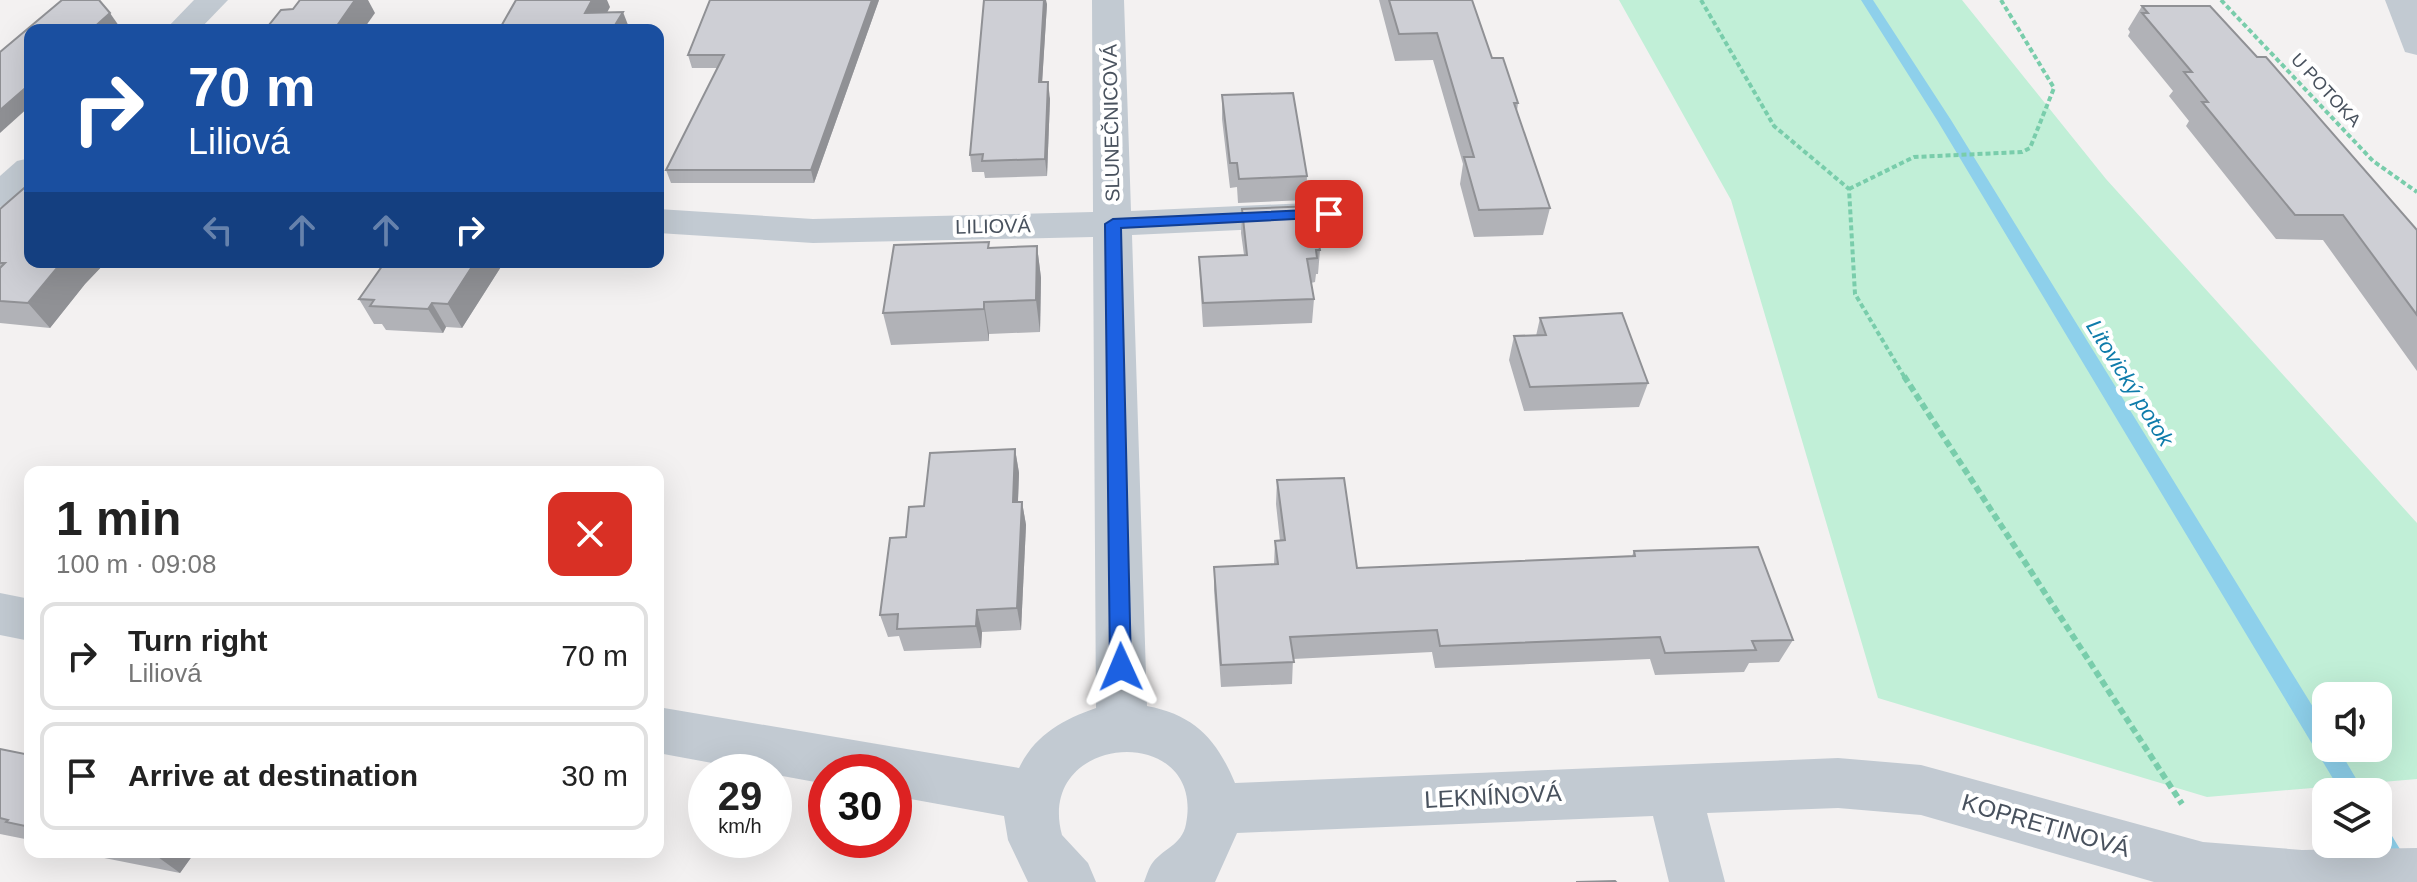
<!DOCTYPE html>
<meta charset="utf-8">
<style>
:root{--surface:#fff;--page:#f2f2f2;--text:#222;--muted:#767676;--line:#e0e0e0}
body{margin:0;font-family:Arial,sans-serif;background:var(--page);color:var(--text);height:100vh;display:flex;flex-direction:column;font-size:30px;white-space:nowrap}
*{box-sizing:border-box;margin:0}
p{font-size:26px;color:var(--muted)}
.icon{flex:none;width:44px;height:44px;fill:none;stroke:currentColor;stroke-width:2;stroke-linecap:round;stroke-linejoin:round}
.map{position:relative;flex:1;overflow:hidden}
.side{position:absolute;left:24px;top:466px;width:640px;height:392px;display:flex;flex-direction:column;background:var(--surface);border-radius:16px;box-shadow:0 8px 32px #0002}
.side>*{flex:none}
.guide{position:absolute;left:24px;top:24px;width:640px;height:244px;border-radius:16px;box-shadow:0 8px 32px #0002;background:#1a4fa0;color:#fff;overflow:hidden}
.tools{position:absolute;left:2312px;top:682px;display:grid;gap:16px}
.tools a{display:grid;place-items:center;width:80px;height:80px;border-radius:16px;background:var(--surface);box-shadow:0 8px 32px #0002;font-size:40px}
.speed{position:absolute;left:688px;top:754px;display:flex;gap:16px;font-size:40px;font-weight:700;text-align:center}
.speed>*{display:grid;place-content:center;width:104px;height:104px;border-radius:50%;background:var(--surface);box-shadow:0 8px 32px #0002;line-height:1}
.speed small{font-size:20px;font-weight:400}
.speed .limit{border:12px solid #d22;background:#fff;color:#111}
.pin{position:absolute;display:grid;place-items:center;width:68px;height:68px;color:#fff;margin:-34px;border-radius:16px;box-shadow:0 4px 12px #0006}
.me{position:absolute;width:88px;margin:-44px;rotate:359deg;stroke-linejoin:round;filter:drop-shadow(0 0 6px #0008)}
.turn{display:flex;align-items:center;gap:28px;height:168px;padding:0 32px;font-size:36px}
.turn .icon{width:104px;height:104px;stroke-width:2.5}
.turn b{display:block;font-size:56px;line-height:68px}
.lanes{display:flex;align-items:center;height:76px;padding:0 32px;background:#0003;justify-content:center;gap:40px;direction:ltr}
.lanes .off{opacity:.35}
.round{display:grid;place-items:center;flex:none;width:84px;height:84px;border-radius:16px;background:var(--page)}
.overview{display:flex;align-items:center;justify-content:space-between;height:136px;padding:0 32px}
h1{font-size:48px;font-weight:700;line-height:60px}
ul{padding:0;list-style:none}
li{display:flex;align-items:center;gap:24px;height:108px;margin:0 16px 12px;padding:0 16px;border:4px solid var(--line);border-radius:16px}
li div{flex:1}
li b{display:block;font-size:30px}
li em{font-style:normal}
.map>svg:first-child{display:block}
.green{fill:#c1efd7;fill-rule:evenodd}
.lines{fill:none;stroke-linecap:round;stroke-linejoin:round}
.stream{fill:#8ed0eb;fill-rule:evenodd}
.path-far1{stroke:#79cdab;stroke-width:4;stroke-dasharray:5 3;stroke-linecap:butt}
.path{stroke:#79cdab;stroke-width:6;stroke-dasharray:7 4;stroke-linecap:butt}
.minor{fill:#c2cad2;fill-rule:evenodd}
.wall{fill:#b1b2b7}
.shaded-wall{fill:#909195}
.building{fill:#cecfd5;stroke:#909195;stroke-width:2}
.route{fill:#1c61e2;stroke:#123f93;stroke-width:2}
.labels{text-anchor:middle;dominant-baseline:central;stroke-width:8;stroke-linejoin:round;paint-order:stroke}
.far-street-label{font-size:18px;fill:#49525e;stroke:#fff}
.street-label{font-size:20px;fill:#49525e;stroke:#fff}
.water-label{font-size:22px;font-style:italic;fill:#0f7cab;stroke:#fff}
.near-street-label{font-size:24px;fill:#49525e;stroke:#fff}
</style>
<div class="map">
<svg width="2417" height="882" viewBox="0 0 2417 882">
<rect width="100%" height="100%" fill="#f3f1f1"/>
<path class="green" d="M1619,0H1962L2106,179L2417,523V779L2207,797L1878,698L1731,200ZM2326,696H2378V748H2326Z"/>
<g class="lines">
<g class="stream">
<path d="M1861,0H1873L1951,120L2326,728V748H2338L2364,792H2341L1937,120Z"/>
<path d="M2378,823L2386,826L2415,874L2417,882H2394L2371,844H2378Z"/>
</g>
<g class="path-far1">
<path d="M1701,0L1774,126L1849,189L1855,294L1905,378"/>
<path d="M2221,0L2373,161L2417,192"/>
<path d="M1849,189L1914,157L2022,152L2030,148L2054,88L2001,0"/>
</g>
<path class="path" d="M1904,376L2182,804"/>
<g class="minor">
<path d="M194,0H228L199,30H165Z"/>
<path d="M1092,0H1124L1131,211L1329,202L1342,205L1348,214L1342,223L1329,226L1132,235L1147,706C1195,715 1217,740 1235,783L1838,758L1921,765L2203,842L2302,850L2417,848V882H2154L1921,815L1838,808L1707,813L1725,882H1669L1653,816L1237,833L1215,882H1144C1146,877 1148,870 1151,865C1161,849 1182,846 1186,824C1206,721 1034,732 1062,835L1088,863L1096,882H1028L1008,840L1004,816L894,796V772H826V784L658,753V707L1019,768C1035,735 1062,720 1096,708L1093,237L813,243L658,233V209L813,219L1093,212Z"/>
<path d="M2385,0H2417V55L2405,52Z"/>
<path d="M30,158V188L13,203L0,207V176L17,161Z"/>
<path d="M0,593L30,599V641L0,635Z"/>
</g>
</g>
<g class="wall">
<path d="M879,0L814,183H671L666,170L718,68H692L688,55Z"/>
<path d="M1379,0H1472L1492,58L1518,103L1517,111L1550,208L1543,235L1474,237L1460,184L1463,164L1433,60L1395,61Z"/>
<path d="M1047,4L1042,82L1050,99L1047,176L985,178L984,172H972L970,155Z"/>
<path d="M2142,6L2417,230V371L2323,240L2276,239L2186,126L2189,121L2169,96L2173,91L2128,36L2130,32L2128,29Z"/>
<path d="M1222,95L1307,176L1306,200L1238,203L1237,187L1230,188L1222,119Z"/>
<path d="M0,209L30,262H106L85,284L50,328L0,323Z"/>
<path d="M1242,209L1320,250L1318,274H1316L1315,282L1311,283L1314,299L1312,323L1203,327L1200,281L1199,257L1244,255L1241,233Z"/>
<path d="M1037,246L1041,278L1040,332L989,334V341L891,345L883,313L990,248Z"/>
<path d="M504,262L462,328L446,327L443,333L386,330L382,324H374L359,299Z"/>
<path d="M1540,318L1648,383L1639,407L1524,411L1509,360L1514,336H1536Z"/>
<path d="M1015,449L1019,473L1018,502H1022L1026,525L1021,630L982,632L981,648L904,651L899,636L888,637L880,615L924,506Z"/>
<path d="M1277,480L1357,568L1632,556L1634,551L1793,640L1779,662L1749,663L1744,672L1655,675L1650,659L1435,668L1432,652L1293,659L1292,684L1221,687L1214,590V567L1274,565L1275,541H1280L1276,504Z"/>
<path d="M0,749L30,755V840L0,834Z"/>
<path d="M74,852H195L180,873Z"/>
</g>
<g class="shaded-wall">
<path d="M355,0H368L375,13L363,30H334Z"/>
<path d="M592,0H607L610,7L598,30L585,13Z"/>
<path d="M872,0H879L814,183L811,170Z"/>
<path d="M1044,0H1046L1047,4L1041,100L1039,82Z"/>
<path d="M623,12L630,30H612Z"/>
<path d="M110,13L119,26L114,30H91Z"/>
<path d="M1048,82L1050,99L1047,176L1045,159Z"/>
<path d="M30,84V106L0,133V110Z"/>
<path d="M1037,246L1041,278L1040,332L1036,300Z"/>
<path d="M62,262H106L85,284L50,328L28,303Z"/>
<path d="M475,262H504L462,328L448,304Z"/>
<path d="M984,302L989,334V341L984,309Z"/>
<path d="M432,303L446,327L443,333L428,309Z"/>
<path d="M1015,449L1019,473L1017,525L1013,502Z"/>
<path d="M1022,502L1026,525L1021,630L1017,608Z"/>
<path d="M977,610L982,632L981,648L976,626Z"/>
<path d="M151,852H195L180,873Z"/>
</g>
<g class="building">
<path d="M62,0H99L110,13L91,30H30V84L0,110V52Z"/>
<path d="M300,0H355L334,30H265L281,10L293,9Z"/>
<path d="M516,0H592L585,13L623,12L612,30H499Z"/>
<path d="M710,0H872L811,170H666L724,55H688Z"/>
<path d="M984,0H1044L1039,82H1048L1045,159L982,161L983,154L970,155Z"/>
<path d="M1389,0H1472L1492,58H1503L1518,103H1514L1550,208L1479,210L1464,157H1474L1437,33L1399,34Z"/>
<path d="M2142,6H2210L2257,57H2266L2417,230V315L2343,215H2295L2202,102H2208L2184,72H2192L2142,13H2148Z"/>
<path d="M1293,93L1307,176L1239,179L1237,163H1230L1222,95Z"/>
<path d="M30,183V262H62L28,303L0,301V268L5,263H0V209Z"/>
<path d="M1312,206L1320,250H1316L1317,258L1307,259L1314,299L1203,303L1199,257L1247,255L1242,209Z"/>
<path d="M989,242L988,248L1037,246L1036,300L984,302V309L883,313L894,245Z"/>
<path d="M385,262H475L448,304L432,303L428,309L370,306L374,300L359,299Z"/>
<path d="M1622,313L1648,383L1530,387L1514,336L1546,335L1540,318Z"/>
<path d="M1015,449L1013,502H1022L1017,608L977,610L976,626L897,629L898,614L880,615L890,538L906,537L909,507L924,506L930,453Z"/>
<path d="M1344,478L1357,568L1635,556L1634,551L1758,547L1793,640L1752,641L1756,650L1665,653L1660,637L1440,646L1437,630L1290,637L1294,662L1221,665L1214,567L1278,564L1275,541L1285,540L1277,480Z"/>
<path d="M0,749L30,755V827L6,822L8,820L0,818Z"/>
<path d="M1615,881L1616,882H1576Z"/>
</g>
<path class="route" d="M1329,209L1336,214L1334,217L1121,228L1131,667L1128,674L1121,676L1113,674L1110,667L1105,224L1113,219Z"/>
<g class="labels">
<g class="far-street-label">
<text transform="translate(2326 90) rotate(47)">U POTOKA</text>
</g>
<g class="street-label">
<text transform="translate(1111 123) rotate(-91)">SLUNEČNICOVÁ</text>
<text transform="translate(993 226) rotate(-1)">LILIOVÁ</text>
</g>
<g class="water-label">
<text transform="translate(2130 383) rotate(58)">Litovický potok</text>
</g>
<g class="near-street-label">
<text transform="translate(1493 796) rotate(-3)">LEKNÍNOVÁ</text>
<text transform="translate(2046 825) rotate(16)">KOPRETINOVÁ</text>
</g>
</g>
</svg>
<div class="tools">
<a><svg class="icon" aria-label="sound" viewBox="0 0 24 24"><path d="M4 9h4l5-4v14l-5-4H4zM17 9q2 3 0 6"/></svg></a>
<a><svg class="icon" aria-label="layers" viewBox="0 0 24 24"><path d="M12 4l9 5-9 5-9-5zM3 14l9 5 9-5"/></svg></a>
</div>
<div class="speed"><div>29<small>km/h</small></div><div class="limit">30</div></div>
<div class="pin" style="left:1329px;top:214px;background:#d93025"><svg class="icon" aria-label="arrive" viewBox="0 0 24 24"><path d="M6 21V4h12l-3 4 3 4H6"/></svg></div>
<svg class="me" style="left:1121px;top:667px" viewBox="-20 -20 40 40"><path d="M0-17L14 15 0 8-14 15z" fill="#1c61e2" stroke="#fff" stroke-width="4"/></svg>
<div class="guide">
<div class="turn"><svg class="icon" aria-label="right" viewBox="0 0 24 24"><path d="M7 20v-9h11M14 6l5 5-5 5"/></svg><div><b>70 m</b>Liliová</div></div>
<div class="lanes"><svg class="icon off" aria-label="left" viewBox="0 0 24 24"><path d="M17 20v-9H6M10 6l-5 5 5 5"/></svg><svg class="icon off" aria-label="ahead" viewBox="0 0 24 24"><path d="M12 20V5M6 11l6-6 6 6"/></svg><svg class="icon off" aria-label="ahead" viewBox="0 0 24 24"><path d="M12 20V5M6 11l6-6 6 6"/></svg><svg class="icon" aria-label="right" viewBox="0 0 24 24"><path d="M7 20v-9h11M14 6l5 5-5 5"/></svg></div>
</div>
<section class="side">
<div class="overview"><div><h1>1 min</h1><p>100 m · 09:08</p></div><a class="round" style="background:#d93025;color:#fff"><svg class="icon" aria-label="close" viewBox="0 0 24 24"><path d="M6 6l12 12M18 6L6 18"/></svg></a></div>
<ul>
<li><svg class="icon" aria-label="right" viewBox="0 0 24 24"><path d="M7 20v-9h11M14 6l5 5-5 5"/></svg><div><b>Turn right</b><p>Liliová</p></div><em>70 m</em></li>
<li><svg class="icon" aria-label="arrive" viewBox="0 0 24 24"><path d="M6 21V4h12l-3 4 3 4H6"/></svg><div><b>Arrive at destination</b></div><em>30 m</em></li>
</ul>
</section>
</div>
